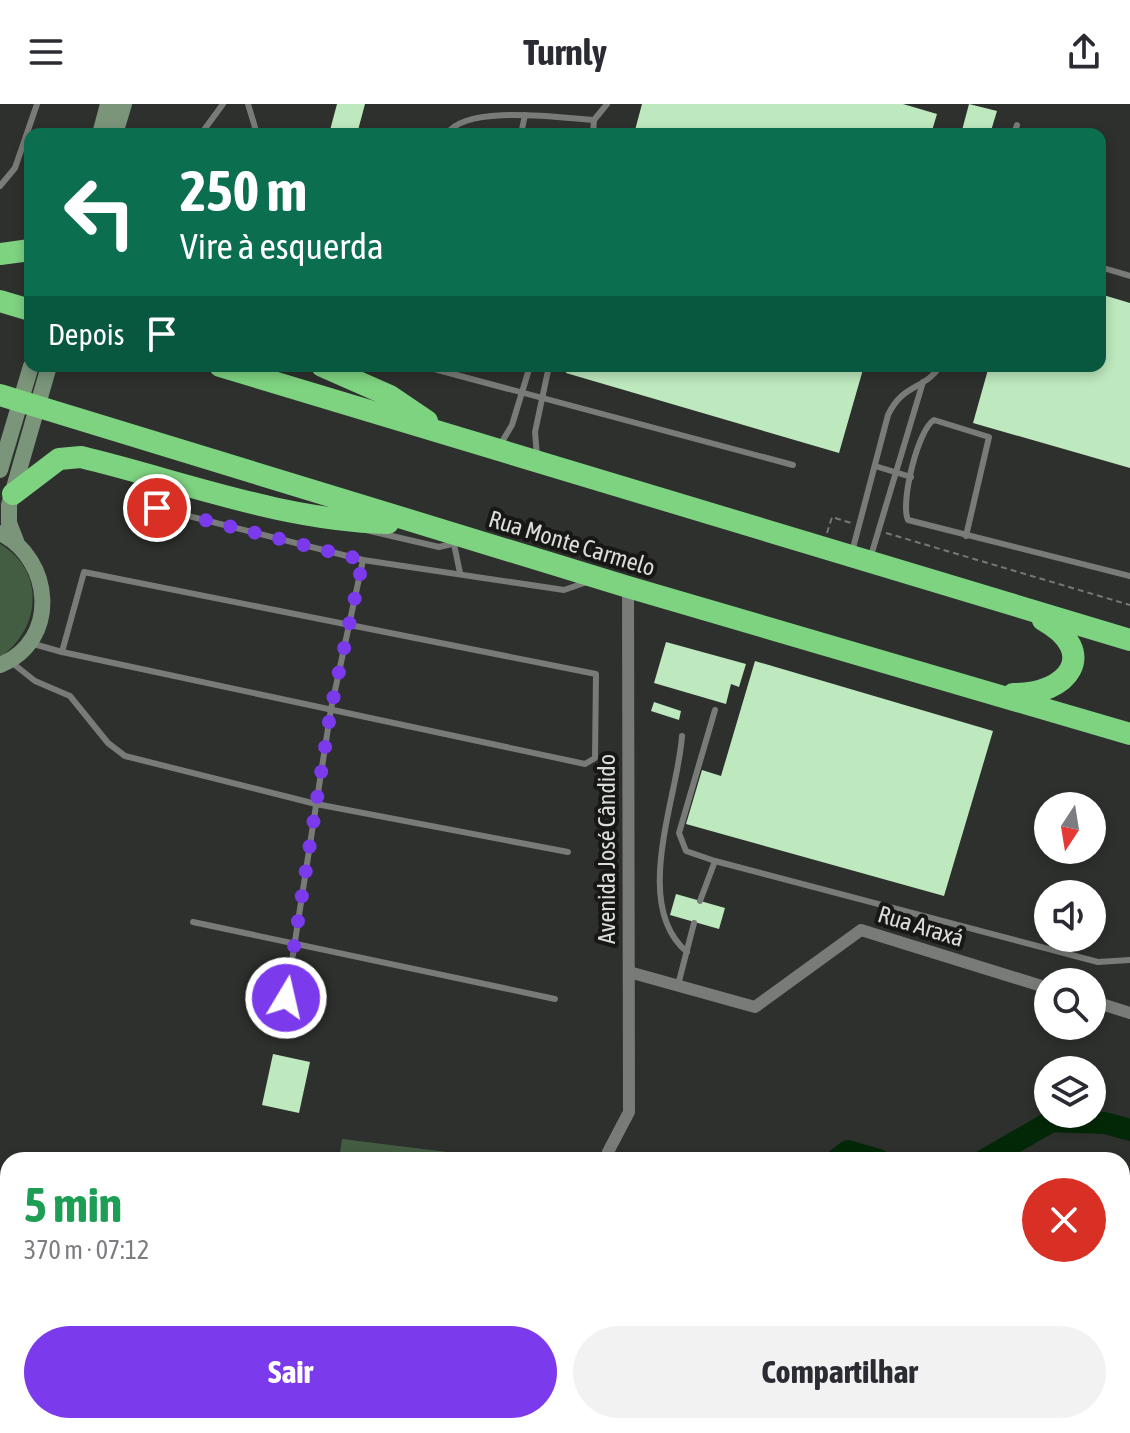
<!DOCTYPE html>
<html lang="pt">
<meta charset="utf-8">
<style>
:root{--surface:#fff;--page:#f2f2f3;--text:#2b2b33;--muted:#7c7c81;--accent:#7c3aed}
body{margin:0;font-family:"Asap Condensed",sans-serif;background:var(--page);color:var(--text);height:100vh;display:flex;flex-direction:column;font-size:30px;white-space:nowrap}
*{box-sizing:border-box;margin:0}
p{font-size:26px;color:var(--muted)}
.icon{flex:none;width:44px;height:44px;fill:none;stroke:currentColor;stroke-width:2;stroke-linecap:round;stroke-linejoin:round}
.map{position:relative;flex:1;overflow:hidden}
.drawer{position:absolute;left:0px;top:1048px;width:1130px;height:282px;display:flex;flex-direction:column;background:var(--surface);border-radius:24px 24px 0 0;box-shadow:0 4px 12px #0003}
.drawer>*{flex:none}
.banner{position:absolute;left:24px;top:24px;width:1082px;height:244px;border-radius:16px;box-shadow:0 4px 12px #0003;background:#0b6e4f;color:#fff;overflow:hidden}
.needle{width:52px;rotate:192deg}
.fabs{position:absolute;left:1034px;top:688px;display:grid;gap:16px}
.fabs a{display:grid;place-items:center;width:72px;height:72px;border-radius:50%;background:var(--surface);box-shadow:0 4px 12px #0003;font-size:40px}
.pin{position:absolute;display:grid;place-items:center;width:68px;height:68px;color:#fff;margin:-34px;border:4px solid #fff;border-radius:50%;box-shadow:0 2px 8px #0007}
.me{position:absolute;width:88px;margin:-44px;rotate:9deg;stroke-linejoin:round;filter:drop-shadow(0 0 6px #0008)}
.turn{display:flex;align-items:center;gap:28px;height:168px;padding:0 24px;font-size:36px}
.turn .icon{width:104px;height:104px;stroke-width:2.5}
.turn b{display:block;font-size:56px;line-height:68px}
.then{display:flex;align-items:center;height:76px;padding:0 24px;background:#0003;gap:16px;font-size:30px}
.round{display:grid;place-items:center;flex:none;width:84px;height:84px;border-radius:42px;background:var(--page)}
.head{display:flex;align-items:center;justify-content:space-between;height:136px;padding:0 24px}
h1{font-size:48px;font-weight:700;line-height:60px;color:#1e9e55}
.button{display:flex;gap:16px;margin-top:auto;padding:16px 24px}
.button a{flex:1;height:92px;border-radius:48px;background:var(--accent);color:#fff;font-size:32px;font-weight:700;line-height:92px;text-align:center}
.button a+a{background:var(--page);color:var(--text)}
header{display:flex;justify-content:space-between;align-items:center;height:104px;padding:0 24px;background:var(--surface);font-size:36px;font-weight:700}
.map>svg:first-child{display:block}
.green{fill:#435d43}
.lines{fill:none;stroke-linecap:round;stroke-linejoin:round}
.river{stroke:#032807;stroke-width:22}
.building{fill:#bee8be}
.path{stroke:#757875;stroke-width:2;stroke-dasharray:6 4;stroke-linecap:butt}
.lane{stroke:#787b77;stroke-width:6}
.street{stroke:#787b77;stroke-width:12}
.secondary{stroke:#7a957a;stroke-width:16}
.highway{stroke:#7ed380;stroke-width:22}
.route{stroke:#7c3aed;stroke-width:14;stroke-dasharray:0 25.2}
.labels{text-anchor:middle;dominant-baseline:central;stroke-width:8;stroke-linejoin:round;paint-order:stroke}
.street-label{font-size:24px;fill:#dbddda;stroke:#171816}
</style>
<header><svg class="icon" aria-label="menu" viewBox="0 0 24 24"><path d="M4 6h16M4 12h16M4 18h16"/></svg>Turnly<svg class="icon" aria-label="share" viewBox="0 0 24 24"><path d="M12 15V3M7 8l5-5 5 5M5 13v7h14v-7"/></svg></header>
<div class="map">
<svg width="1130" height="1329" viewBox="0 0 1130 1329">
<rect width="100%" height="100%" fill="#2d302d"/>
<g class="green">
<path d="M0,440C46,467 41,525 0,553Z"/>
<path d="M342,1035L512,1056H339Z"/>
<path d="M0,1290L8,1292V1322H408L399,1329H0Z"/>
</g>
<g class="lines">
<g class="river">
<path d="M836,1056L848,1047L879,1056"/>
<path d="M984,1056L1052,1017L1105,1019L1130,1026"/>
<path d="M757,1329L758,1322"/>
</g>
</g>
<g class="building">
<path d="M337,0H365L357,30H329Z"/>
<path d="M642,0H903L937,10L931,30H634Z"/>
<path d="M969,0L997,7L990,30H961Z"/>
<path d="M1100,190L1130,199V364L973,319L989,262H1100Z"/>
<path d="M568,262H864L839,349L566,269Z"/>
<path d="M666,538L746,560L739,583L731,580L726,600L654,579Z"/>
<path d="M755,557L993,627L944,792L686,720L702,666L721,672Z"/>
<path d="M654,598L681,607L679,616L651,607Z"/>
<path d="M676,790L725,804L719,825L670,811Z"/>
<path d="M273,950L310,958L299,1009L262,1001Z"/>
</g>
<g class="lines">
<g class="path">
<path d="M827,429L832,413L851,419"/>
<path d="M886,429L1130,501"/>
</g>
<g class="lane">
<path d="M248,0L257,30"/>
<path d="M201,30L223,0"/>
<path d="M447,30C466,0 561,14 594,16"/>
<path d="M521,30L525,11"/>
<path d="M593,30L594,16L607,0"/>
<path d="M1014,30L1017,21"/>
<path d="M0,82L15,64L37,0"/>
<path d="M1100,163L1130,172"/>
<path d="M423,262L793,361"/>
<path d="M500,341L512,321L530,262"/>
<path d="M537,352L535,328L549,262"/>
<path d="M875,362L911,373"/>
<path d="M157,404L363,456"/>
<path d="M366,426L439,443L456,439"/>
<path d="M966,432L989,333L934,316C918,325 900,399 908,416L1130,472"/>
<path d="M454,440L460,469"/>
<path d="M852,448L888,311C903,279 925,286 940,262"/>
<path d="M870,455L923,278"/>
<path d="M84,468L596,570L595,654L585,660L62,548Z"/>
<path d="M30,539L62,548"/>
<path d="M11,558L35,577L70,592L108,639L125,652L316,700L568,748"/>
<path d="M682,632C678,693 631,801 687,848"/>
<path d="M715,757L686,747L679,729L715,606"/>
<path d="M700,797L715,757L1098,858L1130,856"/>
<path d="M193,818L555,895"/>
<path d="M678,881L694,819"/>
<path d="M282,921L331,605L363,456L564,486L587,478"/>
</g>
<g class="street">
<path d="M629,868L755,903L861,826L1048,884"/>
<path d="M1092,897L1130,909"/>
<path d="M608,1048L629,1008L628,483"/>
</g>
<g class="secondary">
<path d="M100,30L108,0"/>
<path d="M115,30L124,0"/>
<path d="M0,366L31,262"/>
<path d="M0,429C53,455 60,537 0,561"/>
<path d="M16,437L9,419V401L49,262"/>
</g>
<g class="highway">
<path d="M0,150L30,146"/>
<path d="M0,197L30,206"/>
<path d="M220,262L1130,536"/>
<path d="M322,262L390,292L427,317"/>
<path d="M0,291L628,483L1130,630"/>
<path d="M13,390L59,355L81,353C184,378 281,416 388,419"/>
<path d="M1013,590C1069,591 1100,548 1043,516"/>
</g>
</g>
<g class="lines">
<path class="route" d="M157,404L363,456L331,605L286,894"/>
</g>
<g class="labels">
<g class="street-label">
<text transform="translate(572 439) rotate(17)">Rua Monte Carmelo</text>
<text transform="translate(606 745) rotate(-90)">Avenida José Cândido</text>
<text transform="translate(921 822) rotate(17)">Rua Araxá</text>
</g>
</g>
</svg>
<div class="fabs">
<a><svg class="needle" viewBox="-14 -14 28 28"><path d="M0-13l5 13h-10z" fill="#e53935"/><path d="M0 13l5-13h-10z" fill="#7c7c81"/></svg></a>
<a><svg class="icon" aria-label="sound" viewBox="0 0 24 24"><path d="M4 9h4l5-4v14l-5-4H4zM17 9q2 3 0 6"/></svg></a>
<a><svg class="icon" aria-label="search" viewBox="0 0 24 24"><circle cx="10" cy="10" r="6"/><path d="M15 15l6 6"/></svg></a>
<a><svg class="icon" aria-label="layers" viewBox="0 0 24 24"><path d="M12 4l9 5-9 5-9-5zM3 14l9 5 9-5"/></svg></a>
</div>
<div class="pin" style="left:157px;top:404px;background:#d93025"><svg class="icon" aria-label="arrive" viewBox="0 0 24 24"><path d="M6 21V4h12l-3 4 3 4H6"/></svg></div>
<svg class="me" style="left:286px;top:894px" viewBox="-20 -20 40 40"><circle r="17" fill="#7c3aed" stroke="#fff" stroke-width="3"/><path d="M0-11L8 9 0 5-8 9z" fill="#fff"/></svg>
<div class="banner">
<div class="turn"><svg class="icon" aria-label="left" viewBox="0 0 24 24"><path d="M17 20v-9H6M10 6l-5 5 5 5"/></svg><div><b>250 m</b>Vire à esquerda</div></div>
<div class="then">Depois<svg class="icon" aria-label="arrive" viewBox="0 0 24 24"><path d="M6 21V4h12l-3 4 3 4H6"/></svg></div>
</div>
<section class="drawer">
<div class="head"><div><h1>5 min</h1><p>370 m · 07:12</p></div><a class="round" style="background:#d93025;color:#fff"><svg class="icon" aria-label="close" viewBox="0 0 24 24"><path d="M6 6l12 12M18 6L6 18"/></svg></a></div>
<div class="button"><a>Sair</a><a>Compartilhar</a></div>
</section>
</div>
